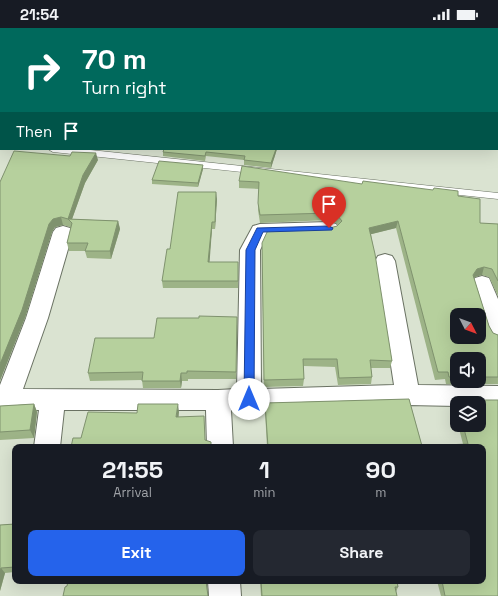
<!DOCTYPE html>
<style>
:root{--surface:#171b24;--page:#242831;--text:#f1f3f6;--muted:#9ea1a6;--accent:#2563eb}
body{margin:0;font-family:"Space Grotesk",sans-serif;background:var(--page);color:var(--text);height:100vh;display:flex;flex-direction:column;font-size:15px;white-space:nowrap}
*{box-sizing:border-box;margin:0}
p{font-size:13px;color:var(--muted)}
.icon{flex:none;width:22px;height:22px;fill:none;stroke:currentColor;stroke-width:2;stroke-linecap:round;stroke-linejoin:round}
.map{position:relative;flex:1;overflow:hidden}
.details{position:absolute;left:12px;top:416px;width:474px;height:140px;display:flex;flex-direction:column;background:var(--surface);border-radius:8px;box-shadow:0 4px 16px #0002}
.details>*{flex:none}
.top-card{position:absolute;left:0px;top:0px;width:498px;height:122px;box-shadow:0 4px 16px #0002;background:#00695c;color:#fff;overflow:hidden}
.needle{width:26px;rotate:132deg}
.fabs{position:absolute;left:450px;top:280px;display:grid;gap:8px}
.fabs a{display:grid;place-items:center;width:36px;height:36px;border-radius:8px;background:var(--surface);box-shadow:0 4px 16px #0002;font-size:20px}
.pin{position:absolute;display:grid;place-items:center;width:34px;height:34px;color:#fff;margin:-41px -17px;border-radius:50% 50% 50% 0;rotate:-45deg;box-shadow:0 0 4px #0007}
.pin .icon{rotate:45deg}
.me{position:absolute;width:44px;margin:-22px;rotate:0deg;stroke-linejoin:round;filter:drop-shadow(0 0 3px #0008)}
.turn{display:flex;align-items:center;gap:14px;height:84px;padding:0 16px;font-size:18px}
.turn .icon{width:52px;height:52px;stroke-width:2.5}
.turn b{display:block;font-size:28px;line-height:34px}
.then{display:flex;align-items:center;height:38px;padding:0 16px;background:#0003;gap:8px;font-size:15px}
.eta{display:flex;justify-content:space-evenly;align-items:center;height:68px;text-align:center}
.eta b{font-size:24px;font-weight:700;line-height:28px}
.cta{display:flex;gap:8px;margin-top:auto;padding:8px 16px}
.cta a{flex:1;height:46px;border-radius:8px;background:var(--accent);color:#fff;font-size:16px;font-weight:700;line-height:46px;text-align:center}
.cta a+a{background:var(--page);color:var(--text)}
.status{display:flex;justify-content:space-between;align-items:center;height:28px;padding:0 20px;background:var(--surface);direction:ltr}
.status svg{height:11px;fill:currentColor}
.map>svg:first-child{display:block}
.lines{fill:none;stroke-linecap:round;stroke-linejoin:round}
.service-casing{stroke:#6a7263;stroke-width:1}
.minor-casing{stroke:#6a7263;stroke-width:2}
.service{fill:#fff;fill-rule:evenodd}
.minor{fill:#fff;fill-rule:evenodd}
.wall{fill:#9db387;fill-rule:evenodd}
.shaded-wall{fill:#7f926e}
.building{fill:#b6d09d;stroke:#7f926e;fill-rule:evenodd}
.route{fill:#2563eb;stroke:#184099}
</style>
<div class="status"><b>21:54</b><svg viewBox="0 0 49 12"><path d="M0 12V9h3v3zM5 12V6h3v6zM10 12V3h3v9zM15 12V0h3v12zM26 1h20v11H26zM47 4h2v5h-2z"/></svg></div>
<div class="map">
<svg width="498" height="568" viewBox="0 0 498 568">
<rect width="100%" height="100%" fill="#dae3d1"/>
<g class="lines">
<defs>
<g id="service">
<path d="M174,0H190L191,1H175Z"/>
<rect x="0" y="112" width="1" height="6"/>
<path d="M48,121H81L498,165V171L53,124Z"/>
</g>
<g id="minor">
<path d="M329,194L336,196L339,200L336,204L329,206L267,208L260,222L261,361L394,357L375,233L378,228L385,226L392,228L395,233L418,357L498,358V378H479V375H457V378L408,377L231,382L233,419H207L206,382H64L60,419H34L39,382L0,381V357L26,290L53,204L56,200L63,198L70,200L73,204L48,290L23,361L218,362L237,361L240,222L253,198L260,196Z"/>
<path d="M482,248L489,250L498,271V314L490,311L487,305L471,255L475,250Z"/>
<path d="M208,553H240L241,568H209Z"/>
</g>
</defs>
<use href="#service" class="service-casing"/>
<use href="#minor" class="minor-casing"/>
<use href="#service" class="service"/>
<use href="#minor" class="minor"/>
</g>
<g class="wall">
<rect x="497" y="32" width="1" height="44"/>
<path d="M156,121H277L271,140L244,137V132L206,128L205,133L163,128V122Z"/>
<path d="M98,132L85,155L72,191L118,193L120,201L111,231L87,230L85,223H69L67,215L71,199H70L63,197L55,199L52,204L25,290L0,154Z"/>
<path d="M203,141L198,159L152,156V152Z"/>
<path d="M239,153L362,156L458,168L480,195L498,196V268L489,249L482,247L475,249L474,250L489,298L493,305L498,307V356H446L445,351L435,352L396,200L371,206L392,333L390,340H371L372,349L371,356L338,357L335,339L304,338V351L303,358L264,359L262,222L337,198L338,197L336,195L329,192L260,195L258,182L259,161L239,160ZM457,331H479V353H457Z"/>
<path d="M217,171L215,201H212L209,234L238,242V260H163L162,253L170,221Z"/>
<path d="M237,297L236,351H188V353H182L181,360H143L142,352L90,353L88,345L154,310Z"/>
<path d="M462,369H481L482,372H498V568H441L437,553H483V419H267L265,383V375L409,371L422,418L463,416L458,397H479V375H457V394L453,379L456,372H460Z"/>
<path d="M34,376L37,384L34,410L0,412V378Z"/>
<path d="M15,496V544L5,545L0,563V497Z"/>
<path d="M260,553H397L398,559L396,564L397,568H261Z"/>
</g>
<g class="shaded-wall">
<path d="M1,100V106L0,107V101Z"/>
<path d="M276,121H277L271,140V135Z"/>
<path d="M96,125L98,132L85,155L71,194L68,191L83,147Z"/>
<path d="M203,137V141L198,159V155Z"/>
<path d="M216,164L217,171L215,201V194Z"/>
<path d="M61,189L63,197L55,199L52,204L25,290L0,353V336L49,196L53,191Z"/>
<path d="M118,193L120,201L111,231L110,223Z"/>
<path d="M398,193L396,200L368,207L369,200Z"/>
<path d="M212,194V201L209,242L208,234Z"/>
<path d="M484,239L482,247L475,249L470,254L473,247L477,241Z"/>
<path d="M181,345L182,353L181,360L180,353Z"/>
<path d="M34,376L37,384L34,410L30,402Z"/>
<path d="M178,376L179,384L178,396L176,389Z"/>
<path d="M1,540L5,545L0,563V542Z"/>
</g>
<g class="building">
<path d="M55,0H91L99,1H54Z"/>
<rect x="497" y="32" width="1" height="37"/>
<path d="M0,50H1V100L0,101Z"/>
<path d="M164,121H276L271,135L244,132L245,128L206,124L205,128L163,124Z"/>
<path d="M14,123L70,128L72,124L96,125L83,147L68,191L118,193L110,223H85L88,215H67L72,195L68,191L61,189L53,191L49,196L22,282L0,336V154Z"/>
<path d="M159,133L203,137L198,155L152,152Z"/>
<path d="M242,138L362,156L363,153L433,162L434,160L458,163V168L480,171V195L498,196V253L492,241L484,239L477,241L473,247L489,298L493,305L498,307V349H479V331H457V349H449L448,344H438L398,193L369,200L375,226L392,333L370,332L372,349L339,350L337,331H303L304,351L264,352L262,215L268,202L330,200L337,198L342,193L337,187L330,185L260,187L258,175L259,154L239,153ZM457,287H479V309H457Z"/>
<path d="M178,164H216L215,194H212L208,234H238V253H162L167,221H170Z"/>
<path d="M199,288L237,289L236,344L187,343V345H181L180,353H142L143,344L88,345L95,310H154L157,290H199Z"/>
<path d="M462,369H481L482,372H498V568H445L442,553H483V419H268L265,375L409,371L422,418L468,416L463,397H479V375H457V376L456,372H461Z"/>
<path d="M34,376L30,402L0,404V378Z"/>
<path d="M138,376H178L176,389L204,388L205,412L211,414V419H71L73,410H81L88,384L137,385Z"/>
<path d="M15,496V539L1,540L0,542V497Z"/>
<path d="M68,553H206L208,568H63L65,559L67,558Z"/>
<path d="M261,553H397L398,559H395L397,568H262Z"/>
</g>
<path class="route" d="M329,198L333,200L332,202L263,204L255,222L254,371L253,374L249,376L245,374L244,371L246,222L257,200Z"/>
</svg>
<div class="fabs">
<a><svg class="needle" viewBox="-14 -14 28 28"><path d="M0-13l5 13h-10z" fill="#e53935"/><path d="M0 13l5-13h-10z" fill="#9ea1a6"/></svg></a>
<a><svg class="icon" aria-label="sound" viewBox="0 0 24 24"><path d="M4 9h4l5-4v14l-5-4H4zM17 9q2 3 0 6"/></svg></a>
<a><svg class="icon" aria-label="layers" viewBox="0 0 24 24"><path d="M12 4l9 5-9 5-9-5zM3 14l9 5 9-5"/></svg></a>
</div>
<div class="pin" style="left:329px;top:200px;background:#d93025"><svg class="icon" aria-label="arrive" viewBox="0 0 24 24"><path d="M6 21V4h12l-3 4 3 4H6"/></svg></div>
<svg class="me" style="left:249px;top:371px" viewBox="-20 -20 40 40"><circle r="19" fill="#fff"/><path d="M0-13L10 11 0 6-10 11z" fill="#2563eb"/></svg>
<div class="top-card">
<div class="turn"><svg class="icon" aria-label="right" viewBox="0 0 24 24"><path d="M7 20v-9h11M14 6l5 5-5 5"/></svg><div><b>70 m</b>Turn right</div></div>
<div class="then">Then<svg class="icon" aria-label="arrive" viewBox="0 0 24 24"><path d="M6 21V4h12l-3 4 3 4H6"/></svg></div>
</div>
<section class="details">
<div class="eta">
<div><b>21:55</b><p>Arrival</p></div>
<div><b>1</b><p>min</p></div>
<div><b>90</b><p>m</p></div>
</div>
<div class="cta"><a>Exit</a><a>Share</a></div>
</section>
</div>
